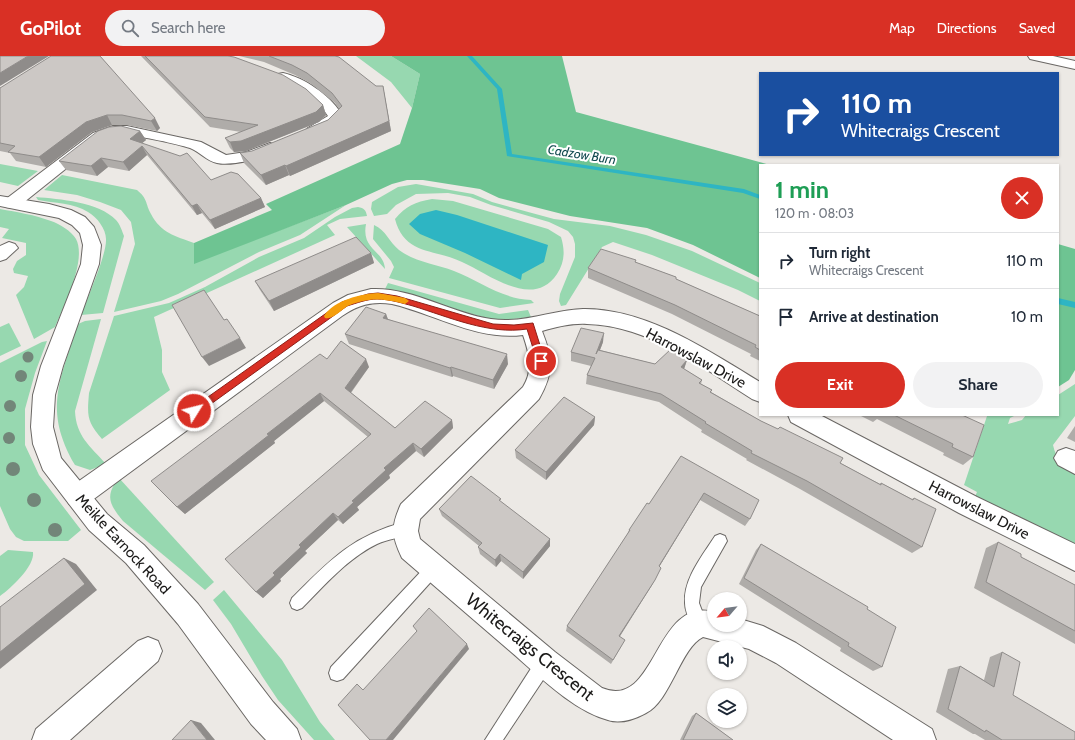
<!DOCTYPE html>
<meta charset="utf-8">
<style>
:root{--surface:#fff;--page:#f2f2f3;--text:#1f2937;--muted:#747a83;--line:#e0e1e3;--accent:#d93025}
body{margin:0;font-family:Cabin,sans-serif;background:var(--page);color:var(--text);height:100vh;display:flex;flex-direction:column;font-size:15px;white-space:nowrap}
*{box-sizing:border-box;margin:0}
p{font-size:13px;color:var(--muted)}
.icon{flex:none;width:22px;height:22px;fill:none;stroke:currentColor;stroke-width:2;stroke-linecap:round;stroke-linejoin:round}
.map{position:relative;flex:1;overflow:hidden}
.drawer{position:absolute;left:759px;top:108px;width:300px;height:252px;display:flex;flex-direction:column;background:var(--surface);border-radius:0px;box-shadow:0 1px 3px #0004}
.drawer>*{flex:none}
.guide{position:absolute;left:759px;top:16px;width:300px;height:84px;border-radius:0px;box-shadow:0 1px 3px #0004;background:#1a4fa0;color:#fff;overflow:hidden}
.needle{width:26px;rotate:242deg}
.controls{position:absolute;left:707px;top:536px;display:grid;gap:8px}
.controls a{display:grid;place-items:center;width:40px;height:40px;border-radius:50%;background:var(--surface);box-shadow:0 1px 3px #0004;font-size:20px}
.pin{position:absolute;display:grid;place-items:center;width:34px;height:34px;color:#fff;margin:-17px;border:2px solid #fff;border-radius:50%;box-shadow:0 1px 4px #0007}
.me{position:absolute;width:44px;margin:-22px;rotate:54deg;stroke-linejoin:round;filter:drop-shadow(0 0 3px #0008)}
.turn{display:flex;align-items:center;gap:14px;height:84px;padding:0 16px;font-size:18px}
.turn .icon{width:52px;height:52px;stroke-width:2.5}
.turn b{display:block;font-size:28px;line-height:34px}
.round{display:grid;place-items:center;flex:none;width:42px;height:42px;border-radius:21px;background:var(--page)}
.summary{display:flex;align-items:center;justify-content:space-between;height:68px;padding:0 16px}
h1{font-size:24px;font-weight:700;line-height:30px;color:#1e9e55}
.cta{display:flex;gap:8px;margin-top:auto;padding:8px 16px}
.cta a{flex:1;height:46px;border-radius:24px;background:var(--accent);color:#fff;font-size:16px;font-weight:700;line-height:46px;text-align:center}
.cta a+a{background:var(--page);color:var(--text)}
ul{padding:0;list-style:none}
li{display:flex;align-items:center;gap:12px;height:56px;padding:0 16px;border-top:1px solid var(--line)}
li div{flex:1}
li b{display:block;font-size:15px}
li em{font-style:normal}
header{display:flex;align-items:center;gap:24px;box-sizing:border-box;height:56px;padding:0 20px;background:var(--accent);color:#fff}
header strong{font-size:19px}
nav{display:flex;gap:22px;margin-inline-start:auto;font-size:14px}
.search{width:280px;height:36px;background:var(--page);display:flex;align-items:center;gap:10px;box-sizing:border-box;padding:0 14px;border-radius:22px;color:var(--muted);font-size:15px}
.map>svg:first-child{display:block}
.green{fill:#97d8b0}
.forest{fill:#6ec492}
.water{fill:#2eb5c3}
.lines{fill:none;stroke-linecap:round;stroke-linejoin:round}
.stream{fill:#2eb5c3;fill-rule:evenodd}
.service-casing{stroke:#6a6764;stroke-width:2}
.minor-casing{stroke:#6a6764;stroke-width:2}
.tertiary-casing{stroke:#6a6764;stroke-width:2}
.service{fill:#fff;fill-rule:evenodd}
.minor{fill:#fff;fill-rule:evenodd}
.tertiary{fill:#fff;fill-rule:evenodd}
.tree{fill:#728679}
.wall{fill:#afaca9}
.shaded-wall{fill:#8f8c8a}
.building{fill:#ccc8c5;stroke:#8f8c8a}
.route{fill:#d93025;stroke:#8d1f18}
.slow{fill:#f59e0b}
.labels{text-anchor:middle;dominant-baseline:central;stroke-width:4;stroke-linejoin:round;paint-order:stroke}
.far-water-label{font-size:13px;font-style:italic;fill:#134b51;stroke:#fff}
.street-label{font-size:15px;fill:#1b1a19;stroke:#fff}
.near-street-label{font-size:18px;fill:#1b1a19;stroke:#fff}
</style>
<header>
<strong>GoPilot</strong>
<div class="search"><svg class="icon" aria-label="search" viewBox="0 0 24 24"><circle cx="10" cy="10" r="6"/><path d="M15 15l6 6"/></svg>Search here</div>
<nav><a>Map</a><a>Directions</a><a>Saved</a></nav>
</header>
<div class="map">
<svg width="1075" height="684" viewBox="0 0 1075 684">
<rect width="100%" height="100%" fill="#ece9e5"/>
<g class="green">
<path d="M356,0H391L420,18L412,52L391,26Z"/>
<path d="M0,108L38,115L18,130L0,126Z"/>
<path d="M62,119L137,134C148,143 145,147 151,158C161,177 175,180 194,187V207L346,149L300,179L259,196L178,238L161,245L114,256L135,188L131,166L121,154L100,146L77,139L44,134Z"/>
<path d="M416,128L473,138L492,146L554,163L610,170L646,179L692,195L760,227V245L738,234L652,199L613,186L602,191L566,249L561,250L559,245L560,238L575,201V188L573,181L568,175L549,166L491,149L470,141L448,137L416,138L396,149L387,158L374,160L371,153L372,146L398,131Z"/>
<path d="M36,141C59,143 99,146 116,164C120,168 122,175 124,180L103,257L81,259C87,243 107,198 106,183C106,173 97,161 88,156C74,147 54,147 38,144Z"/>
<path d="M432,143L453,145L548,173L561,181C565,194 565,206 557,218C533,254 489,218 462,206C435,193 404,199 395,163C406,150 415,146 432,143Z"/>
<path d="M358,151C364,152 366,154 367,160L340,163L327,169L335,179L154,261L162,294V316L170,334L102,383C87,366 87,360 89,337L114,260L169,247L205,231L259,201L304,182L335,161L352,152Z"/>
<path d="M0,153C17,156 35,159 51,165C60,168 71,175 76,183C87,204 64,250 55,271L34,283L16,239L24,231L28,220L14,217L13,213L17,205L26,199V187L2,182L9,173L0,171Z"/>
<path d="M366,168C361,194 384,194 385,213L347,171Z"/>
<path d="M374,169C386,174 389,186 399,194C415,206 436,208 454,215C480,225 502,243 531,244L534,247L500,252L389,222L394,211L391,205L373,183Z"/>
<path d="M388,227L499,258L528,254L531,261L504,264L490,263L385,233Z"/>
<path d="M101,263L75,355C76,380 90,390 106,408L90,414L75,409C43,354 60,324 78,268L85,265Z"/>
<path d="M9,267L21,290L0,300V271Z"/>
<path d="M47,285L35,317L25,353V389L39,419L81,474L68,485H24L16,481L10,473L0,450V307L42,286Z"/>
<path d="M1075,328V360L1053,389C1056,403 1063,410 1075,418V488L1006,454L1000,456L974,443L977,436L964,429L987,360L986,359H1016L1010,362L1008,368L1022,364L1026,359H1058V339Z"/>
<path d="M119,422L214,526L205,534L123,465C110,449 104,440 119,422Z"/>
<path d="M8,494L33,496C35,510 11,532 0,540V500Z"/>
<path d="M224,534L282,604L320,666L335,684H314L278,644L262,620L231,568L213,544Z"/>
</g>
<g class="forest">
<path d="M391,0H562L576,56L770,109H760V222L693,189L647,172L570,160L499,142L480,133L423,124H407L392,128L346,149L194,208V187L272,154L266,148L400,88L412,52L420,18Z"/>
<path d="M1058,188L1075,193V314L1069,324L1058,331Z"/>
</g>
<path class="water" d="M436,154L457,159L548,189L544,206L522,218L521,224L465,197L420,178L409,168L420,158Z"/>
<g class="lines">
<g class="stream">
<path d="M467,0H472L502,33L512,98L744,133L760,139V143L743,137L507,100L497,33Z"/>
<path d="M1058,242L1075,246V252L1058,248Z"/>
</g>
<defs>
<g id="service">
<path d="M405,466L410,468L412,473L410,478C399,482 388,483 377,488C348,502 325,529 302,552L297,554L292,552L290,547L292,542C329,505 353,479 405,466Z"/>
<path d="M720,478L725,480L727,485L701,531L699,547L707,568L704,573L699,576L694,573C690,565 685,556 685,547C683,523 703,499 715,480Z"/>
<path d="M433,506L438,508L440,513L438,518L343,623L337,625L331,623L329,617L331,611L428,508Z"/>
<path d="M545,598L551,600L553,606L551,612L503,684H485L539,600Z"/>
</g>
<g id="minor">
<path d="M283,17C305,22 329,39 341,57L343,60C336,71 321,81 308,78L305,75L308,72L328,60C317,42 296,33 278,24L276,21L278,18Z"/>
<path d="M113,70H127L201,86L226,99L246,96L270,87L275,89L278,92C270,103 230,110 217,107C207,105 200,96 190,92C177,88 141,80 127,79C119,78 111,81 103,83L18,151L12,152L6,151L4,147L6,143L93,77Z"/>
<path d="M9,186L15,188L18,192L6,203L0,205V190Z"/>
<path d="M371,233C412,231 451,257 491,263C523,268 552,254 583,253C646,252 709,295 760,326V346L752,343C703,312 648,269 587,268C572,267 557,271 542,275C553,303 554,316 539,343L420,463L418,475L420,483L555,596L602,632C657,655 654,540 714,556V569H740V563L763,570L796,587L932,673L936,684H893L776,607L749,593L703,581C681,591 670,646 646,657C635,663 620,668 608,664C572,654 538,619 510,595C474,564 438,533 402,502C391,479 391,470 401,448L523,331C534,313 529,297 523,279C477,285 435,258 392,248C372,245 358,249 342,260L87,448L78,451L69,448L66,440L69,432L333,247L348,239Z"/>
<path d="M788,359H820L977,441L1075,488V515L959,457L791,366Z"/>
<path d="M1066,392L1075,395V418L1058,409L1054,402L1058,395Z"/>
<path d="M148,581L158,585L162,595L158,605L70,684H32L36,673L138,585Z"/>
</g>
<g id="tertiary">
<path d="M1028,0H1053L1075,5V13L1030,3Z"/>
<path d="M0,140L49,148L71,154L85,161L94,171L101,189L99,208L63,310L55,339L53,371L61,402L107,458L144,489L198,548L273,646L297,673L301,684H266L251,668L178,568L126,507L89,474L43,414L33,388L31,371L33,339L41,310L81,208L83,189L80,177L72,169L59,162L0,150Z"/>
</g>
</defs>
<use href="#service" class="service-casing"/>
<use href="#minor" class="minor-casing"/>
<use href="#tertiary" class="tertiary-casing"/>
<use href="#service" class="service"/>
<use href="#minor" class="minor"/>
<use href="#tertiary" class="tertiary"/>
</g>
<g class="tree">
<circle cx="28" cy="301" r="5.5"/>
<circle cx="21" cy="320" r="6"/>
<circle cx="10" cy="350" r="6"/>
<circle cx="9" cy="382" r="6"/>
<circle cx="13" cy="413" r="7"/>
<circle cx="34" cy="444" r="7"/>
<circle cx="55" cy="474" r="7"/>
</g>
<g class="wall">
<path d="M100,0L160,72L157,75L127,69H112L92,76L46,111L16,105L10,97L0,95V32Z"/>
<path d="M141,0H228L323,49L326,59L319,66L246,95L234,96L230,92L225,82L241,76L210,71Z"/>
<path d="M239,0H335L376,30H383L391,75L290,120L289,119L266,129L244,107L240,97L252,95L328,64L339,53L335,47L310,27L295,19L264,6Z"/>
<path d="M140,75L146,84L142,87L211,124L261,142L265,151L215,173L202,157L197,159L147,99L129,115L108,111L97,120L66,114L59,105Z"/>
<path d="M371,197L374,207L274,255L260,234L255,225Z"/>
<path d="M636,204L635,206L676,221V223L760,260V305L750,300L751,298L672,258L588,222V212Z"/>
<path d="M386,258L388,263L508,308L494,333L453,320L452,321L349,288L345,278Z"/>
<path d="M603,286L600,294L655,308L687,304L684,313L702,324L701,328L712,334L711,336L761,365L880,428L881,427L912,443L914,442L922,491L912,497L800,433L746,404L747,403L701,376L702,374L659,346L586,328L587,319L591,310L571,305V296Z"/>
<path d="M327,303L369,311L351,337L395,372L452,364L453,372L424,401L416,395L389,419L390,422L357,451L359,454L343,468L338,464L305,495L307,497L280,523L281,525L263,542L256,536L368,381L324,345L274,385L275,387L185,458L177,451Z"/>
<path d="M859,359H962L973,401L963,409L943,399L944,397L877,363L873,366Z"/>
<path d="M595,361L594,369L546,424L516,402L515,394Z"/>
<path d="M1075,370V386L1067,382Z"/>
<path d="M681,400L750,463L745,470L700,444L659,511L652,529L619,580L622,589L611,608L566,575L567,570L627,479L629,474L649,448Z"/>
<path d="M501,446L550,490L523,523L501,505L496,511L480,498L478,491L479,490L442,460L439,453Z"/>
<path d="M998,486L1021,501L1075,529V588L974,532L986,492Z"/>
<path d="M761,488L867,553L882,611L873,615L840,595L841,592L739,528L756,494Z"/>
<path d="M1002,596L1013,639L1075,684H985L975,678H973L936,656L948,613L960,610L984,624L990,601Z"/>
<path d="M696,657L733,684H680L692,660Z"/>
</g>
<g class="shaded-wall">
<path d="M28,0H49L0,30V17Z"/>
<path d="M383,30L391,75L290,120L286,110Z"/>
<path d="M323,49L326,59L319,66L246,95L234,96L230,86Z"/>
<path d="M107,59L112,69L92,76L46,111L39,101L86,66Z"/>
<path d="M155,62L160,72L157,75L151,65Z"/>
<path d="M140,75L146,84L135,93L130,83Z"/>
<path d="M142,90L147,99L129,115L123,106Z"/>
<path d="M101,102L108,111L97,120L91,110Z"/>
<path d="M285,109L289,119L266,129L261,119Z"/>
<path d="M261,142L265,151L215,173L210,164Z"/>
<path d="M197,148L202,157L197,159L192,150Z"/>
<path d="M371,197L374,207L274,255L269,245Z"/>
<path d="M386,258L389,267L383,262Z"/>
<path d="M604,277L603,286L595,307L596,298Z"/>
<path d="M240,282L246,292L209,310L202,301Z"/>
<path d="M507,298L508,308L494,333L493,324Z"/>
<path d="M366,303L369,311L348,340L345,332Z"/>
<path d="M687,304L684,313L681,311Z"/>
<path d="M451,311L453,320L452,321L450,312Z"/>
<path d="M320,337L324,345L274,385L275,387L185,458L177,451L267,378Z"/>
<path d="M595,361L594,369L546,424V416Z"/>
<path d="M452,364L453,372L424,401L421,393Z"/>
<path d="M413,387L416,395L389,419L390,422L357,451L359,454L343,468L338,461L352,445L384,412Z"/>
<path d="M704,437L700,444L656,516L659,510Z"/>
<path d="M333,457L338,464L305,495L307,497L280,523L281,525L263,542L256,536L273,517L299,489Z"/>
<path d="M550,483V490L523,523V516Z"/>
<path d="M500,498L501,505L496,511L495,504Z"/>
<path d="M64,502L76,508L97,534L0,613V596Z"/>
<path d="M661,512L652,529L617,585L619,580Z"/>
<path d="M467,588L469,593L393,684H386Z"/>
<path d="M191,664L201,667L215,684H207Z"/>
</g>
<g class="building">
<path d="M0,0H28L0,17Z"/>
<path d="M51,0H100L155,62L151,65L122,59H107L86,66L39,101L8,96L15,90L0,87V32Z"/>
<path d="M145,0H228L234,1L283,19L306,33L323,49L316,56L241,85L230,86L225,82L258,69L205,61Z"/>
<path d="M269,0H335L339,1L376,30H383L389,65L286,110L285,109L261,119L240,97L252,95L328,64L342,50L332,37L307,17L292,9Z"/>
<path d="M121,70L140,75L130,83L180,100L187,97L211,124L231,116L238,118L261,142L210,164L197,148L192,150L142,90L123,106L101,102L91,110L59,105L98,75L109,71Z"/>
<path d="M356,181L371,197L269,245L255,225Z"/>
<path d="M601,193L636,204L635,206L676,221V223L760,260V262L759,263L760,264V294L755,291L756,289L675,249L588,212Z"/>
<path d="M204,234L224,264L227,263L240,282L202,301L172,249Z"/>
<path d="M366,251L386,258L383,262L507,298L493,324L451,311L450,312L345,278Z"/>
<path d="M581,272L604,277L596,298L598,294L655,308L671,293L687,304L681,311L702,324L699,327L712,334L710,336L761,365L778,373L780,371L843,402L840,407L881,429V427L913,444L914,442L936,453L922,491L807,425L751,397L752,395L705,367L706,366L661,338L587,319L595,302L571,296Z"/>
<path d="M341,285L366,303L345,332L395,372L425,345L452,364L421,393L413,387L384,412L386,414L352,445L354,446L338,461L333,457L299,489L301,491L273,517L275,519L256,536L225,503L371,378L320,337L267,378L269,379L177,451L151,425L320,298L327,303Z"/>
<path d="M564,341L595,361L546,416L515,394Z"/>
<path d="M894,359H962L984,369L973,401L952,391L953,388Z"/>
<path d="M681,400L759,444L750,463L704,437L659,510L661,512L655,524L619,580L625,584L613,604L567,570L630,474H629L647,447L649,448Z"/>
<path d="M471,420L501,443L499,444L550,483L523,516L500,498L495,504L478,491L482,487L439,453Z"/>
<path d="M998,486L1021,498V501L1075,529V575L986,526Z"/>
<path d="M761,488L868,551L867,553L896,571L882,611L848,590L849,587L744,522Z"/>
<path d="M64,502L85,528L0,596V551Z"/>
<path d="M429,552L467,588L386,684H370L338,649L357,628L363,634L417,575L413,570Z"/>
<path d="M1002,596L1020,606L1013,639L1075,676V684H1002L986,674L985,676L948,653L960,610L994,631Z"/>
<path d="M696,657L733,684H683Z"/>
<path d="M191,664L207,684H172Z"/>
</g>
<path class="route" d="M378,237L397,240L493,268L514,269L533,267L545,305L541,309L538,308L527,273C489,279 449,261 413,250C402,247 389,243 377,243C367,243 357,247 347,250L197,358H191V353L342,246L368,238Z"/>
<path class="slow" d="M378,237L405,242L409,245L405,248C383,243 372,241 350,249C342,252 334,264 325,262L324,260C334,244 361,238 378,237Z"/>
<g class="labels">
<g class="far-water-label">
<text transform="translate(582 98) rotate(9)">Cadzow Burn</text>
</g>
<g class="street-label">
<text transform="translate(696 302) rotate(28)">Harrowslaw Drive</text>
<text transform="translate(979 454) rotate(27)">Harrowslaw Drive</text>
<text transform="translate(123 488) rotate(47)">Meikle Earnock Road</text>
</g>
<g class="near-street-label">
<text transform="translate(530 591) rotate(39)">Whitecraigs Crescent</text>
</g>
</g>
</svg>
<div class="controls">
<a><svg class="needle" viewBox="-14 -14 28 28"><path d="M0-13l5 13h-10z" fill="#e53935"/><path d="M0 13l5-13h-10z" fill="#747a83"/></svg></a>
<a><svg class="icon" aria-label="sound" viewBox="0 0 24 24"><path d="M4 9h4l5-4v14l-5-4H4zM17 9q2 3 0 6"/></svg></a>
<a><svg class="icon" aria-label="layers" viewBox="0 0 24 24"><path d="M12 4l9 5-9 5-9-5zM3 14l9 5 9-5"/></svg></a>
</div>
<div class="pin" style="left:541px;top:305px;background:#d93025"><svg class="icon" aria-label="arrive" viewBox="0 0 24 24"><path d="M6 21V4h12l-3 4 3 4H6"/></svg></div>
<svg class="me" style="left:194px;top:355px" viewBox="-20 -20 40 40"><circle r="17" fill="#d93025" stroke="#fff" stroke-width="3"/><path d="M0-11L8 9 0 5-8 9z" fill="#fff"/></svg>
<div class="guide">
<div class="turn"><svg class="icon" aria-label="right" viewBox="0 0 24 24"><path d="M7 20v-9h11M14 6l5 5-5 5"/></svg><div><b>110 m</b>Whitecraigs Crescent</div></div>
</div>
<section class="drawer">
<div class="summary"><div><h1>1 min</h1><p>120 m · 08:03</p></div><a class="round" style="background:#d93025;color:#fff"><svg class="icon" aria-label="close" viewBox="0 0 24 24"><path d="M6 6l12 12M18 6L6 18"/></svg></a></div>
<ul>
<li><svg class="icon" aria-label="right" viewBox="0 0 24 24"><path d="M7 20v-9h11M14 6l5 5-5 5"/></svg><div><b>Turn right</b><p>Whitecraigs Crescent</p></div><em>110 m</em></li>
<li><svg class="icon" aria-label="arrive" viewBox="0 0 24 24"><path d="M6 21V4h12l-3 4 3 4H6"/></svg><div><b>Arrive at destination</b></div><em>10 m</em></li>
</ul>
<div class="cta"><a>Exit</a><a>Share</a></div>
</section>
</div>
